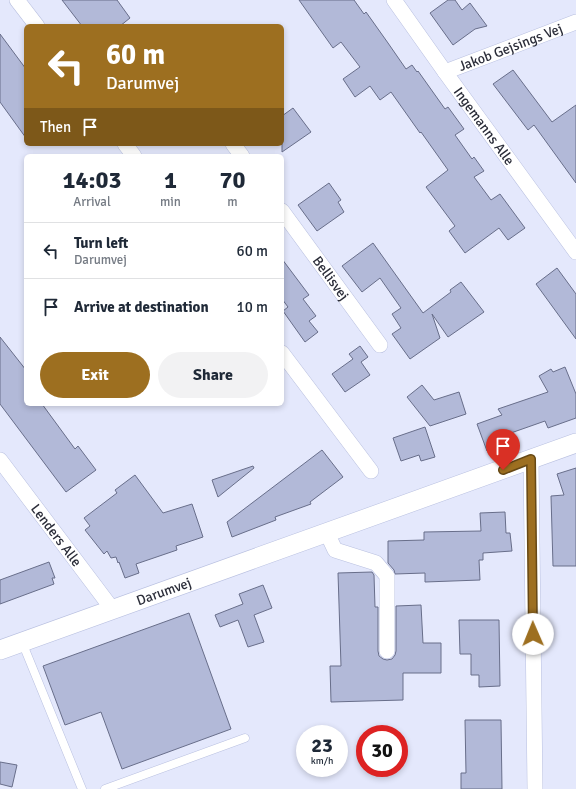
<!DOCTYPE html>
<style>
:root{--surface:#fff;--page:#f2f2f3;--text:#1f2937;--muted:#747a83;--line:#e0e1e3;--accent:#9d6f20}
body{margin:0;font-family:Signika,sans-serif;background:var(--page);color:var(--text);height:100vh;display:flex;flex-direction:column;font-size:15px;white-space:nowrap}
*{box-sizing:border-box;margin:0}
p{font-size:13px;color:var(--muted)}
.icon{flex:none;width:22px;height:22px;fill:none;stroke:currentColor;stroke-width:2;stroke-linecap:round;stroke-linejoin:round}
.map{position:relative;flex:1;overflow:hidden}
.details{position:absolute;left:24px;top:154px;width:260px;height:252px;display:flex;flex-direction:column;background:var(--surface);border-radius:6px;box-shadow:0 2px 6px #0003}
.details>*{flex:none}
.top-card{position:absolute;left:24px;top:24px;width:260px;height:122px;border-radius:6px;box-shadow:0 2px 6px #0003;background:#9d6f20;color:#fff;overflow:hidden}
.speed{position:absolute;left:296px;top:725px;display:flex;gap:8px;font-size:20px;font-weight:700;text-align:center}
.speed>*{display:grid;place-content:center;width:52px;height:52px;border-radius:50%;background:var(--surface);box-shadow:0 2px 6px #0003;line-height:1}
.speed small{font-size:10px;font-weight:400}
.speed .limit{border:6px solid #d22;background:#fff;color:#111}
.pin{position:absolute;display:grid;place-items:center;width:34px;height:34px;color:#fff;margin:-41px -17px;border-radius:50% 50% 50% 0;rotate:-45deg;box-shadow:0 0 4px #0007}
.pin .icon{rotate:45deg}
.me{position:absolute;width:44px;margin:-22px;rotate:359deg;stroke-linejoin:round;filter:drop-shadow(0 0 3px #0008)}
.turn{display:flex;align-items:center;gap:14px;height:84px;padding:0 16px;font-size:18px}
.turn .icon{width:52px;height:52px;stroke-width:2.5}
.turn b{display:block;font-size:28px;line-height:34px}
.then{display:flex;align-items:center;height:38px;padding:0 16px;background:#0003;gap:8px;font-size:15px}
.eta{display:flex;justify-content:space-evenly;align-items:center;height:68px;text-align:center}
.eta b{font-size:24px;font-weight:700;line-height:28px}
.cta{display:flex;gap:8px;margin-top:auto;padding:8px 16px}
.cta a{flex:1;height:46px;border-radius:24px;background:var(--accent);color:#fff;font-size:16px;font-weight:700;line-height:46px;text-align:center}
.cta a+a{background:var(--page);color:var(--text)}
ul{padding:0;list-style:none}
li{display:flex;align-items:center;gap:12px;height:56px;padding:0 16px;border-top:1px solid var(--line)}
li div{flex:1}
li b{display:block;font-size:15px}
li em{font-style:normal}
.map>svg:first-child{display:block}
.building{fill:#b2b9d8;stroke:#686e8a}
.lines{fill:none;stroke-linecap:round;stroke-linejoin:round}
.service-casing{stroke:#b9c0e0;stroke-width:9}
.minor-casing{stroke:#b9c0e0;stroke-width:16}
.tertiary-casing{stroke:#b9c0e0;stroke-width:20}
.service{stroke:#fff;stroke-width:8}
.minor{stroke:#fff;stroke-width:15}
.tertiary{stroke:#fff;stroke-width:19}
.route-casing{stroke:#664815;stroke-width:10}
.route{stroke:#9d6f20;stroke-width:7}
.labels{text-anchor:middle;dominant-baseline:central;stroke-width:3.5;stroke-linejoin:round;paint-order:stroke}
.street-label{font-size:14px;fill:#2b2d39;stroke:#f4f6fd}
</style>
<div class="map">
<svg width="576" height="789" viewBox="0 0 576 789">
<rect width="100%" height="100%" fill="#e4e8fc"/>
<g class="building">
<path d="M62,0H117L130,18L120,26H82Z"/>
<path d="M299,0H354L364,14L366,12L388,43L406,69L412,65L417,72L418,71L445,109L448,107L464,129L455,135L472,159L474,157L484,171L474,177L491,200L500,194L525,228L508,240L499,228L465,253L449,231L455,226L426,187L448,170L421,132L420,133L391,92L380,100L370,86L355,97L343,79L360,67L341,42L333,48Z"/>
<path d="M448,0H455L462,10L470,3L487,26L475,29L453,45L430,13Z"/>
<path d="M0,34L26,69V138L0,102Z"/>
<path d="M513,70L552,122L576,105V183L534,125L528,130L493,84Z"/>
<path d="M293,108L311,132L282,152V116Z"/>
<path d="M329,183L341,200L338,202L344,212L317,231L298,205Z"/>
<path d="M373,243L423,313L451,292L450,290L461,282L484,312L448,337L432,314L440,338L410,359L392,334L401,328L392,314L401,308L380,278L362,292L342,266Z"/>
<path d="M282,259L309,295L303,299L316,316L309,321L318,332L305,342L283,311L288,307L282,299Z"/>
<path d="M557,268L576,294V339L536,284Z"/>
<path d="M0,337L26,370V404H42L75,449L78,446L96,470L66,492L0,404Z"/>
<path d="M360,346L368,357L361,362L370,375L345,392L332,374L353,359L349,354Z"/>
<path d="M565,367L576,394V418L548,428L545,421L508,434L511,443L487,451L477,424L502,415L498,409L548,392L539,376L551,369L553,372Z"/>
<path d="M422,385L434,400L459,392L466,414L430,426L407,397Z"/>
<path d="M425,427L435,457L421,461L419,455L401,461L393,438Z"/>
<path d="M322,450L343,477L310,502L311,504L275,517L276,520L232,537L227,522Z"/>
<path d="M253,466L254,468L218,497L212,480Z"/>
<path d="M576,468V566H553L551,496L564,495L557,474Z"/>
<path d="M135,475L163,513L192,504L203,537L176,546L177,550L136,564L139,573L125,578L119,562L118,563L116,557L111,558L107,551L104,554L85,530L90,526L84,518L117,493L115,490Z"/>
<path d="M505,512L506,533H510L512,551L483,553V560H479L480,580L425,582V573L395,574L394,570L388,563V541L424,540V532L481,531L480,513Z"/>
<path d="M49,562L55,578H52L54,584L0,604V580Z"/>
<path d="M372,572L374,575L375,607H378V651L379,656L383,659L387,660L392,659L395,655L396,651V606L421,605L423,643H441V673H403V700L331,702L330,666H341L338,573Z"/>
<path d="M263,585L272,608L254,615L264,642L248,647L238,620L220,627L215,615L243,604L239,594Z"/>
<path d="M189,613L231,729L122,769L101,712L65,725L43,666Z"/>
<path d="M459,620H499L500,686L479,687V675H471V654H460Z"/>
<path d="M465,720H501L502,789H461V773H466Z"/>
<path d="M0,762L17,765L12,787L0,784Z"/>
</g>
<g class="lines">
<defs>
<g id="service">
<path d="M22,642L82,789"/>
<path d="M105,789L245,738"/>
</g>
<g id="minor">
<path d="M17,0L37,26"/>
<path id="s1" d="M394,0L445,72L576,252"/>
<path id="s2" d="M445,72L576,22"/>
<path d="M125,144L134,156"/>
<path d="M233,144L242,156"/>
<path id="s3" d="M282,211L380,345"/>
<path d="M282,353L371,471"/>
<path d="M531,459L535,789"/>
<path id="s4" d="M0,460L113,610"/>
<path d="M327,533L335,550L376,563L387,576V651"/>
</g>
<g id="tertiary">
<path id="s5" d="M0,650L576,443"/>
</g>
</defs>
<use href="#service" class="service-casing"/>
<use href="#minor" class="minor-casing"/>
<use href="#tertiary" class="tertiary-casing"/>
<use href="#service" class="service"/>
<use href="#minor" class="minor"/>
<use href="#tertiary" class="tertiary"/>
</g>
<g class="lines">
<defs>
<path id="route" d="M503,470L531,459L533,634"/>
</defs>
<use href="#route" class="route-casing"/>
<use href="#route" class="route"/>
</g>
<g class="labels">
<g class="street-label">
<text stroke="none"><textPath href="#s2" startOffset="70">Jakob Gejsings Vej</textPath></text>
<text stroke="none"><textPath href="#s1" startOffset="155">Ingemanns Alle</textPath></text>
<text stroke="none"><textPath href="#s3" startOffset="83">Bellisvej</textPath></text>
<text stroke="none"><textPath href="#s4" startOffset="94">Lenders Alle</textPath></text>
<text stroke="none"><textPath href="#s5" startOffset="174">Darumvej</textPath></text>
</g>
</g>
</svg>
<div class="speed"><div>23<small>km/h</small></div><div class="limit">30</div></div>
<div class="pin" style="left:503px;top:470px;background:#d93025"><svg class="icon" aria-label="arrive" viewBox="0 0 24 24"><path d="M6 21V4h12l-3 4 3 4H6"/></svg></div>
<svg class="me" style="left:533px;top:634px" viewBox="-20 -20 40 40"><circle r="19" fill="#fff"/><path d="M0-13L10 11 0 6-10 11z" fill="#9d6f20"/></svg>
<div class="top-card">
<div class="turn"><svg class="icon" aria-label="left" viewBox="0 0 24 24"><path d="M17 20v-9H6M10 6l-5 5 5 5"/></svg><div><b>60 m</b>Darumvej</div></div>
<div class="then">Then<svg class="icon" aria-label="arrive" viewBox="0 0 24 24"><path d="M6 21V4h12l-3 4 3 4H6"/></svg></div>
</div>
<section class="details">
<div class="eta">
<div><b>14:03</b><p>Arrival</p></div>
<div><b>1</b><p>min</p></div>
<div><b>70</b><p>m</p></div>
</div>
<ul>
<li><svg class="icon" aria-label="left" viewBox="0 0 24 24"><path d="M17 20v-9H6M10 6l-5 5 5 5"/></svg><div><b>Turn left</b><p>Darumvej</p></div><em>60 m</em></li>
<li><svg class="icon" aria-label="arrive" viewBox="0 0 24 24"><path d="M6 21V4h12l-3 4 3 4H6"/></svg><div><b>Arrive at destination</b></div><em>10 m</em></li>
</ul>
<div class="cta"><a>Exit</a><a>Share</a></div>
</section>
</div>
